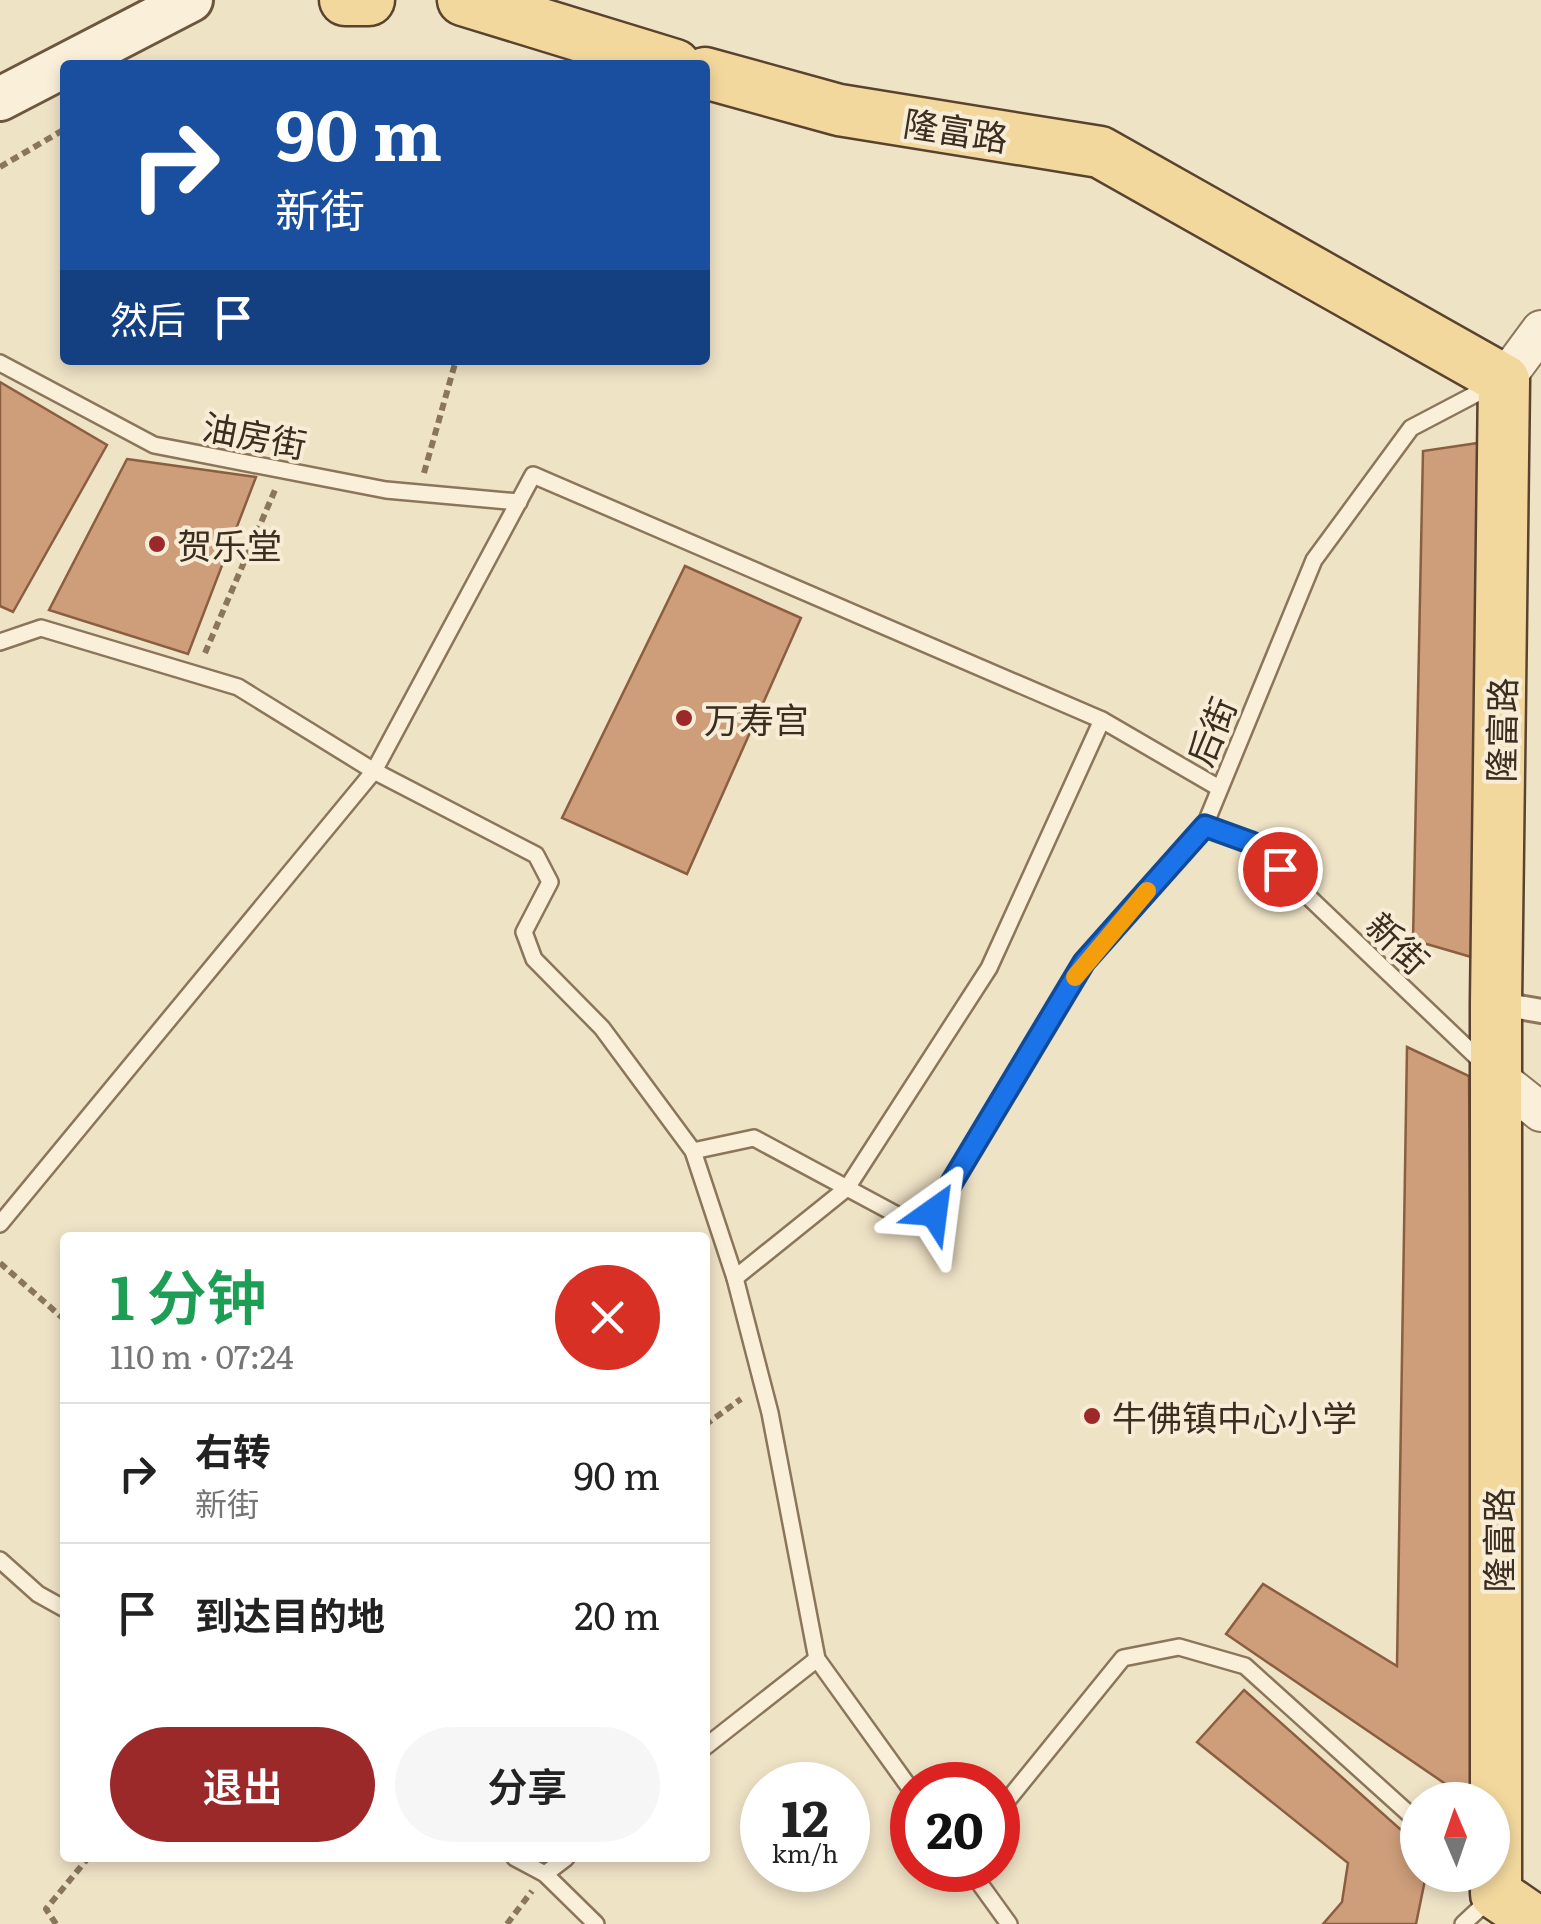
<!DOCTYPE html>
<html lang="zh">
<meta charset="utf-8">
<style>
:root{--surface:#fff;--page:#f6f6f6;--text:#222;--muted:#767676;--line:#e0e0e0;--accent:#9c292a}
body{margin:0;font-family:Literata,"Noto Sans SC",serif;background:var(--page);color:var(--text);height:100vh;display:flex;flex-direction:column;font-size:38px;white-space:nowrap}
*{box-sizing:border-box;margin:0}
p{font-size:32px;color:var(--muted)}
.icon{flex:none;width:55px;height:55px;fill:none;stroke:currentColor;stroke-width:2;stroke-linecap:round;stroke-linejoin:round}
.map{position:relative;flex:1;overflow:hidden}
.panel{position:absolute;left:60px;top:1232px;width:650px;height:630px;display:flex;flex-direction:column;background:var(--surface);border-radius:10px;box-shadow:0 5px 15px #0003}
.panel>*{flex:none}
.hud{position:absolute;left:60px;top:60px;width:650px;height:305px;border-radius:10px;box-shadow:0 5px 15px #0003;background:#1a4fa0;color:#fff;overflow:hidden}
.needle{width:65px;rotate:358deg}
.tools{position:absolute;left:1400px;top:1782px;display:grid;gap:20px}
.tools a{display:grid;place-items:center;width:110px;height:110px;border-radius:50%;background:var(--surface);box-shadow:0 5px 15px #0003;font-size:50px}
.speed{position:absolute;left:740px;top:1762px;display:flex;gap:20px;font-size:50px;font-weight:700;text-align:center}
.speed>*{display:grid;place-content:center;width:130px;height:130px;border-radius:50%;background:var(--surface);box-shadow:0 5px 15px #0003;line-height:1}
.speed small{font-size:25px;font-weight:400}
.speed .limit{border:15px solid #d22;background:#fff;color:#111}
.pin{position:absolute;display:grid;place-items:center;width:85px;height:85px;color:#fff;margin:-42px;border:5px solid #fff;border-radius:50%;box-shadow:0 2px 10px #0007}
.me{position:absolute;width:110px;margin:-55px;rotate:31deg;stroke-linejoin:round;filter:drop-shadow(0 0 8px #0008)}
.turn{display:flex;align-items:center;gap:35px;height:210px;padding:0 50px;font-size:45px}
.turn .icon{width:130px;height:130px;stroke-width:2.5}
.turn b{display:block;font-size:70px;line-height:85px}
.then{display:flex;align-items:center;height:95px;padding:0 50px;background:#0003;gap:20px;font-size:38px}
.round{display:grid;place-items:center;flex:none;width:105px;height:105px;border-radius:52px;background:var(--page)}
.head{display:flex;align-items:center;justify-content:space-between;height:170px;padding:0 50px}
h1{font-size:60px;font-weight:600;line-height:75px;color:#1e9e55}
.cta{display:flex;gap:20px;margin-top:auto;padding:20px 50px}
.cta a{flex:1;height:115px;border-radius:60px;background:var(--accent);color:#fff;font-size:40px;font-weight:600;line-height:115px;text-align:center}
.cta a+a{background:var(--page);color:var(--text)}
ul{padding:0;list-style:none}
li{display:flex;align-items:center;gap:30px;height:140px;padding:0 50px;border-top:2px solid var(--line)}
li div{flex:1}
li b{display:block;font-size:38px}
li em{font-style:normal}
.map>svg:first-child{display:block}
.building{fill:#ce9e7b;stroke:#8b5e40;stroke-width:2.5}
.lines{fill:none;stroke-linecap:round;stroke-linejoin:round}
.service-casing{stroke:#8b755b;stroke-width:20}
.pedestrian-casing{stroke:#8b755b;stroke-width:28}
.tertiary-casing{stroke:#8b755b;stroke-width:42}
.secondary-casing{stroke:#6d563e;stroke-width:48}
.primary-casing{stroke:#59432f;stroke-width:55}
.path{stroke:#8b755b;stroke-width:6;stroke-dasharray:8 5;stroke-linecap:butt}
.service{stroke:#faf0da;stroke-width:15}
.pedestrian{stroke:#faf0da;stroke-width:22}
.tertiary{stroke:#faf0da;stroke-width:38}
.secondary{stroke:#faf0da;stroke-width:42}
.primary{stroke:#f3d89e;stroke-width:50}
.route-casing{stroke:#114b97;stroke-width:25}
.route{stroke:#1a73e8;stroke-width:18}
.slow{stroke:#f59e0b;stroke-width:18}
.poi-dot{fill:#9c292a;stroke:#f7edd6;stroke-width:4}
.labels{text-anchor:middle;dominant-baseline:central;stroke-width:8;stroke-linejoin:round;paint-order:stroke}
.street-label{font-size:35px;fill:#3b2d1f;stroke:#f7edd6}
.poi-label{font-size:35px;fill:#3b2d1f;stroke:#f7edd6;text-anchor:start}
</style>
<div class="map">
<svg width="1541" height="1924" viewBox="0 0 1541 1924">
<rect width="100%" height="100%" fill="#efe3c6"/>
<g class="building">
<path d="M0,382L107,445L13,612L0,606Z"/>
<path d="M1498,440L1485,961L1413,940L1423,451Z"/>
<path d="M127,459L256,477L188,654L49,610Z"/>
<path d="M685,566L801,618L687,874L562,818Z"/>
<path d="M1407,1047L1469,1076L1475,1800H1469L1226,1634L1263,1584L1397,1666Z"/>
<path d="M1244,1690L1418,1845V1875H1426L1416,1924H1323L1342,1902L1348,1863L1197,1742Z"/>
</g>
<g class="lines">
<defs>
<g id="service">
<path d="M0,363L154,445L386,490L519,502"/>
<path d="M0,642L41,628L238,687L374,771L536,855L550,882L524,932L534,959L602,1028L693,1151L735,1278L770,1413L817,1659L912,1791"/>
<path d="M1205,825L1252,843L1484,1064"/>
<path d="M693,1151L754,1138L901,1217L934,1212L1084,962L1205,825L1314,560L1411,428L1491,386"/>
<path d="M0,1224L374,771L533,475L1102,720L1219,788"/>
<path d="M735,1278L847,1188L989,968L1102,720"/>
<path d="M0,1560L38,1594L65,1609"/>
<path d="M705,1747L817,1659"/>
<path d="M998,1812L1123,1658L1179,1647L1245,1666L1418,1822"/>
<path d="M515,1858L545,1874L596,1924"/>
<path d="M970,1870L1009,1924"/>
<path d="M545,1874L566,1858"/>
<path d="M1463,1924L1493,1896"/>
</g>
<path id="pedestrian" d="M1496,1003L1541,1011"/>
<g id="tertiary">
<path d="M1504,380L1541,330"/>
<path d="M1498,1078L1541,1112"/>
</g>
<path id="secondary" d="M0,99L191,0"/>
<g id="primary">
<path d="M345,0H369"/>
<path d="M463,0L675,65"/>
<path d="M705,73L839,110L1100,152L1504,380L1496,1003V1894L1540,1924"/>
</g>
</defs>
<use href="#service" class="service-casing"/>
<use href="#pedestrian" class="pedestrian-casing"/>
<use href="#tertiary" class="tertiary-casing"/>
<use href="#secondary" class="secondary-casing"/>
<use href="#primary" class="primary-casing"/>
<g class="path">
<path d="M0,167L65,129"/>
<path d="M424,473L456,360"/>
<path d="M205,653L275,490"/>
<path d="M0,1263L65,1320"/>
<path d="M705,1425L741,1399"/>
<path d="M56,1924L46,1909L88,1858"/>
<path d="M507,1924L532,1891"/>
</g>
<use href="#service" class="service"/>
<use href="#pedestrian" class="pedestrian"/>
<use href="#tertiary" class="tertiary"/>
<use href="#secondary" class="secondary"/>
<use href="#primary" class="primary"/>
</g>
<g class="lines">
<defs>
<path id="route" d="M934,1212L1084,962L1205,826L1252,843L1280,869"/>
</defs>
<use href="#route" class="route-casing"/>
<use href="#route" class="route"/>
<path class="slow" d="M1075,977L1147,891"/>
</g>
<g class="poi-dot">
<circle cx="157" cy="544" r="10"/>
<circle cx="684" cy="718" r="10"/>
<circle cx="1092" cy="1416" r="10"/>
</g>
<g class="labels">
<g class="street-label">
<text transform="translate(956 129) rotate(9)">隆富路</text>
<text transform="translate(255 434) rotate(11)">油房街</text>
<text transform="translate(1500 730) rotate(-89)">隆富路</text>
<text transform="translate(1210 731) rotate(-67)">后街</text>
<text transform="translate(1399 942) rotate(44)">新街</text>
<text transform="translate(1497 1540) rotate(-90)">隆富路</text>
</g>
<g class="poi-label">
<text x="177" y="544">贺乐堂</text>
<text x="704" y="718">万寿宫</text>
<text x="1112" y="1416">牛佛镇中心小学</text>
</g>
</g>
</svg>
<div class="tools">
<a><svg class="needle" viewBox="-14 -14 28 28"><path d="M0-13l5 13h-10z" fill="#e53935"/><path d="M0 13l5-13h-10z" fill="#767676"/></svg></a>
</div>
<div class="speed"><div>12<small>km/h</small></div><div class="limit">20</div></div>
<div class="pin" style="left:1280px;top:869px;background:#d93025"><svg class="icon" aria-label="arrive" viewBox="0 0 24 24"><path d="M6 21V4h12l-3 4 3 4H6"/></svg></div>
<svg class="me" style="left:934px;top:1212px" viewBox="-20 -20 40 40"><path d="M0-17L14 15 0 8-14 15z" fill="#1a73e8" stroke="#fff" stroke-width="4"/></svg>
<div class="hud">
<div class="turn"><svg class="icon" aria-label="right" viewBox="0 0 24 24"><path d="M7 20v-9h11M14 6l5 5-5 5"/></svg><div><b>90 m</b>新街</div></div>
<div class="then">然后<svg class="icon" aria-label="arrive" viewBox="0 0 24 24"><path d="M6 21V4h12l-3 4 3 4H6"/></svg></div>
</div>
<section class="panel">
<div class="head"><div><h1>1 分钟</h1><p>110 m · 07:24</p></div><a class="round" style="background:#d93025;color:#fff"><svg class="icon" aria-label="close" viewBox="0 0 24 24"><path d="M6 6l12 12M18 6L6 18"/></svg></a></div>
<ul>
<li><svg class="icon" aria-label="right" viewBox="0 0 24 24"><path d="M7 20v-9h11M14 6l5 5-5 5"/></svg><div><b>右转</b><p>新街</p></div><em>90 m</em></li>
<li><svg class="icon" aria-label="arrive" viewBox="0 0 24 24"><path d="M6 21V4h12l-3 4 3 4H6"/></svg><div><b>到达目的地</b></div><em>20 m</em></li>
</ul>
<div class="cta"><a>退出</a><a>分享</a></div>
</section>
</div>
